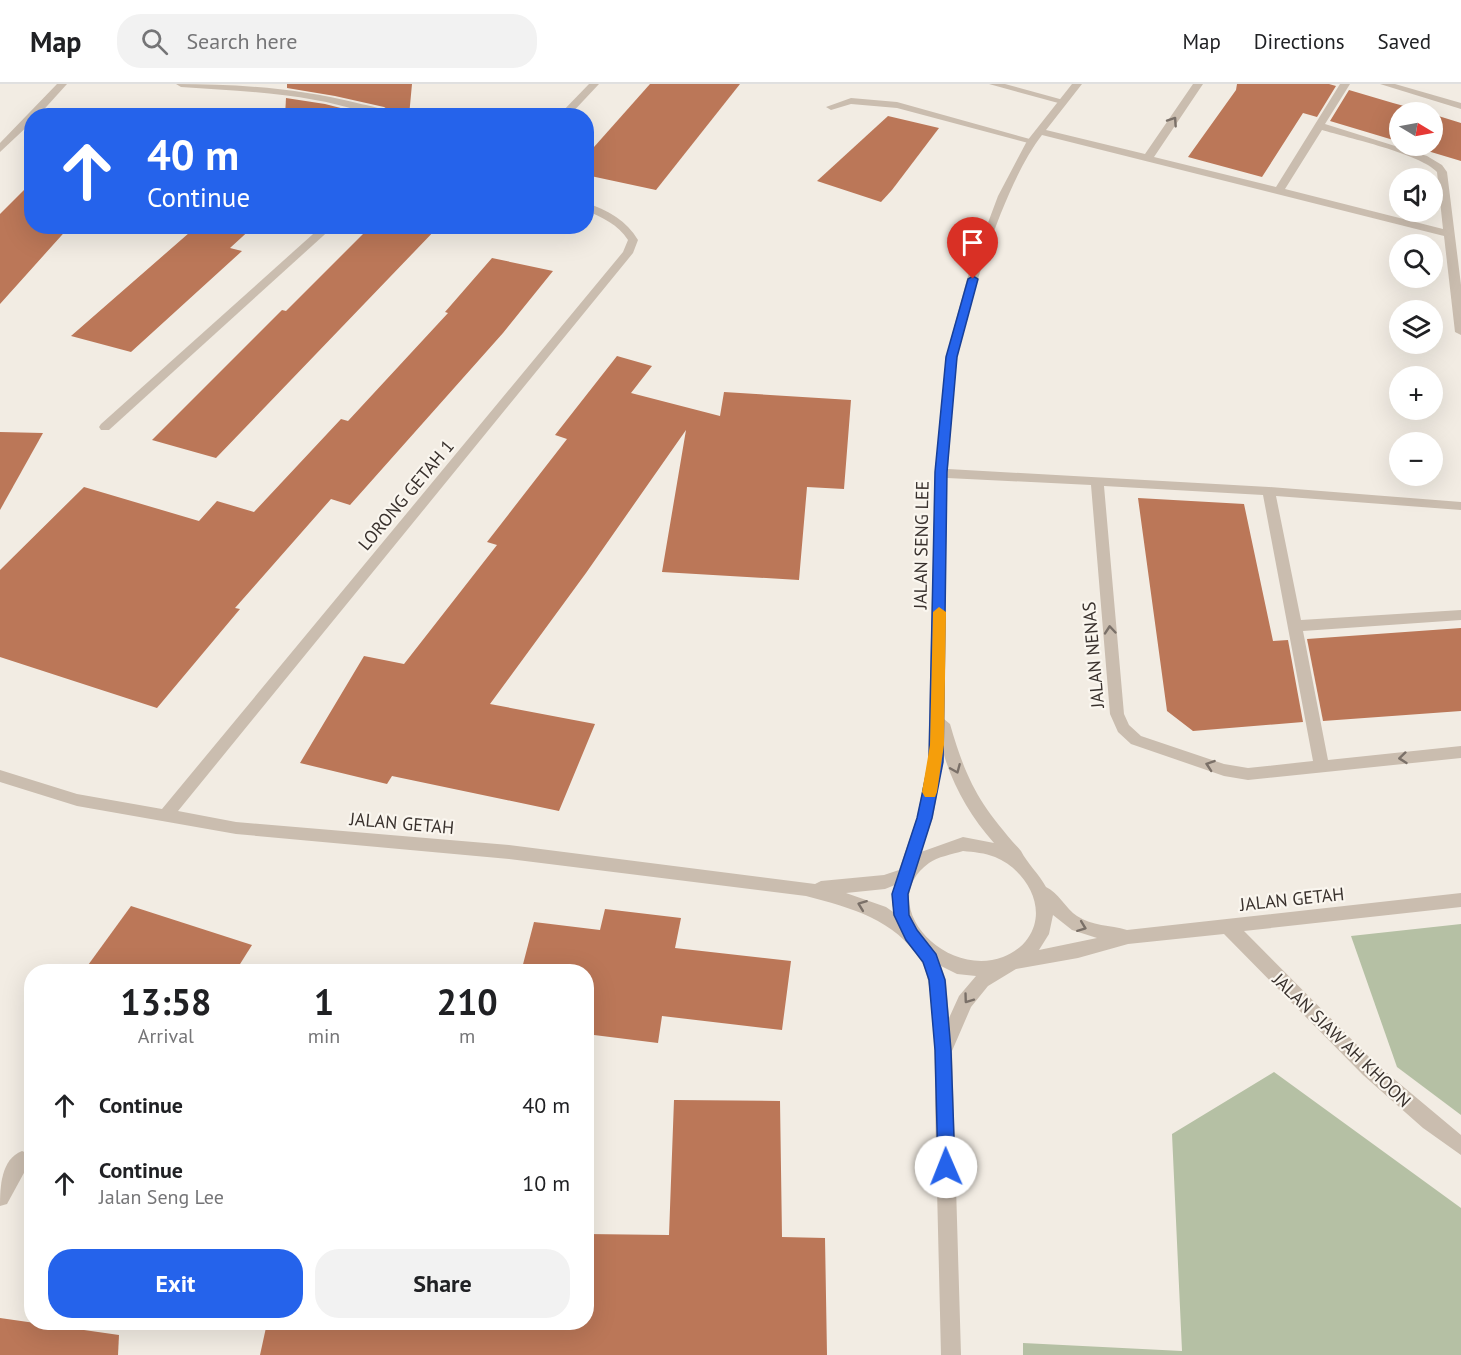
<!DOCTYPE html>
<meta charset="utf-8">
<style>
:root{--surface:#fff;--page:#f2f2f2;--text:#202124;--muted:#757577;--line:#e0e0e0;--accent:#2563eb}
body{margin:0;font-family:"PT Sans",sans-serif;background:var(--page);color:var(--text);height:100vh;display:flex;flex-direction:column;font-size:22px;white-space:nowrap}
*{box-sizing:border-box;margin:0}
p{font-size:20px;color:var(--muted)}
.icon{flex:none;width:33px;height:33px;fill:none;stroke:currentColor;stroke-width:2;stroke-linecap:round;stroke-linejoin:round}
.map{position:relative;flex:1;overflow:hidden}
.sheet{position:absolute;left:24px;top:880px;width:570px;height:366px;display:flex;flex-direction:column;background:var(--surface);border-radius:24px;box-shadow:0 6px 24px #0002}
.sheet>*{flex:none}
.hud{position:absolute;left:24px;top:24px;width:570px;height:126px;border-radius:24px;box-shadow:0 6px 24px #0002;background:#2563eb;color:#fff;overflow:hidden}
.needle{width:39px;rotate:100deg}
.tools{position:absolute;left:1389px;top:18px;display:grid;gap:12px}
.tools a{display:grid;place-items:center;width:54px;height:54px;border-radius:50%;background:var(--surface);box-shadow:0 6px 24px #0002;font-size:30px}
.pin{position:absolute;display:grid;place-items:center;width:51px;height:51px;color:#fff;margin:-62px -26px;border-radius:50% 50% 50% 0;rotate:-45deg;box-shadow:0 0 6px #0007}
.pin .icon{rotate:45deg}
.me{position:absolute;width:66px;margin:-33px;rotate:359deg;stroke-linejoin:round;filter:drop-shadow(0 0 4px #0008)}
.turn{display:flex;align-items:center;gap:21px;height:126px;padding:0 24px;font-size:27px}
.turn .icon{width:78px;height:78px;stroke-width:2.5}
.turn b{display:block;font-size:42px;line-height:51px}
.eta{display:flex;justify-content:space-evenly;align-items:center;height:102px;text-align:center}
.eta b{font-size:36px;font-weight:600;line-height:42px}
.action{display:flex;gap:12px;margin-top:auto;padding:12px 24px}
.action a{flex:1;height:69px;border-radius:24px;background:var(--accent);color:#fff;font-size:24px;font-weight:600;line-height:69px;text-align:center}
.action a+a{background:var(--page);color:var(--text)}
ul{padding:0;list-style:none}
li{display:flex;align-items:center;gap:18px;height:78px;padding:0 24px}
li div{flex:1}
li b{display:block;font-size:22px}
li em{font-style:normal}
header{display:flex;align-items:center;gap:36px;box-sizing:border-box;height:84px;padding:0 30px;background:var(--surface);border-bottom:2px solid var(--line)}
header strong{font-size:28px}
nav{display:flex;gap:33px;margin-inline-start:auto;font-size:21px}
.search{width:420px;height:54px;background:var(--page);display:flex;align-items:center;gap:15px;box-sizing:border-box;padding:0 21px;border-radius:24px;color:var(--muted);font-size:22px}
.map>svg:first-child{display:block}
.green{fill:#b5c0a4}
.building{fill:#bb7758}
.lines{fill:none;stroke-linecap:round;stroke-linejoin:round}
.lane{fill:#cabdaf;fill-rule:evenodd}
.street{fill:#cabdaf;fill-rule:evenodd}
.oneway{stroke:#7a7068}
.route{fill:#2563eb;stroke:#184099;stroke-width:1.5}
.slow{fill:#f59e0b}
.labels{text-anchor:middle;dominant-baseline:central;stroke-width:4.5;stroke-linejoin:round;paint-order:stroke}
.street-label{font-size:18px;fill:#39312d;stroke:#faf6ef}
</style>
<header>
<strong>Map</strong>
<div class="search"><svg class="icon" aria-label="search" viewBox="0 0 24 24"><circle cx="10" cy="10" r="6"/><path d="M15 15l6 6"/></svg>Search here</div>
<nav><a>Map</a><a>Directions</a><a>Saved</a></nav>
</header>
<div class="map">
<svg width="1461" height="1271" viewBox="0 0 1461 1271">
<rect width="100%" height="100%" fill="#f2ece3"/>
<g class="green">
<path d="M1461,840V1031L1397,983L1351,852Z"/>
<path d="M1274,988L1461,1124V1271H1023V1259L1182,1267L1172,1050Z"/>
</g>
<g class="building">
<path d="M287,0H412L409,32H399L384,23L335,12L287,4Z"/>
<path d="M650,0H740L656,106L586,91V72Z"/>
<path d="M1237,0H1329L1336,2L1317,33L1303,29L1262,93L1188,73L1236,6Z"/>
<path d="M1349,6L1393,19L1426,28H1400V58L1330,37Z"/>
<path d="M286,14L325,20L372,32H285Z"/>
<path d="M1432,30L1461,39V77L1411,62H1432Z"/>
<path d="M888,32L939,44L892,106L881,118L817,97Z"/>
<path d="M32,98V142H70L0,220V130Z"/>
<path d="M197,142H254L230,164L242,167L131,268L71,252Z"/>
<path d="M371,142H439L216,374L152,356L282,226L286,227Z"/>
<path d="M492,174L553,187L503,249L350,421L331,415L235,524L240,525L157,624L0,573V486L84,403L199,437L217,417L254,428L341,335L348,337L448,229L445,228Z"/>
<path d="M617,272L652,282L631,309L720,332L724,308L851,316L844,405L807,403L799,496L662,488L686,346L586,489L490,620L595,640L559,727L392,692L387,700L300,679L364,572L404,580L497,461L487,458L567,355L555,351Z"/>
<path d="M0,348L43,349L0,426Z"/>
<path d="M1138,414L1244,420L1273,557L1288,556L1303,638L1193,647L1167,627Z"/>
<path d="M1461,544V627L1323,637L1307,555Z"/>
<path d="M131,822L252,861L235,888H83Z"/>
<path d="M605,825L681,834L675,864L791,877L782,946L662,932L658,959L586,950V888H521L534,838L600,846Z"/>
<path d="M674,1016L780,1017L782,1153L825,1154L827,1271H260L267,1239H586V1150L669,1151Z"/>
<path d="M0,1234L119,1251L118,1271H0Z"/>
</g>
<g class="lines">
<g class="lane">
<path d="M989,0H1005L1067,17L1062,20Z"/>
<path d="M851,14L897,18L1037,57L1032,60L897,24L851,20L831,26L826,23Z"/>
</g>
<g class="street">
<path d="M57,0H67L38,32H32V38L0,68V59Z"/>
<path d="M176,0C237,0 298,4 357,19C370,22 386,25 397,32C369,32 342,20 315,16C271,8 226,6 181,3Z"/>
<path d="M589,0H599L569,32H558Z"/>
<path d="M1072,0H1082L1046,46L1145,70L1193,0H1203L1154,73L1276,103L1340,0H1350L1325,40L1427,72L1442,81L1447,88L1461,201V251L1455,248L1444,152L1042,51C1004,100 971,210 958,271C951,308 951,348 948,385L1269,403L1461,418V426L1276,412L1301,536L1461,526V536L1303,547L1328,676L1461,662V674L1248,696L1224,692L1131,660L1118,648L1110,630L1091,401L947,394L944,635L950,640C967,699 980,721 1021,767C1027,779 1039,790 1046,803C1058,808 1066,825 1077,832C1092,842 1110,841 1127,846L1461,809V823L1244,847L1375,979L1461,1051V1071L1423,1044L1363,991L1224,850L1128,860L1078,874L1016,885L988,902L971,923L952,967L961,1271H941C939,1188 937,1104 935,1021C935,991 936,899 921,877C895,835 851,824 806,812L509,775L236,750L77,722L0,698V686L77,710L162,725L623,168L628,156C618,140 602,134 586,126V119C608,126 627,137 638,156L633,169L178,727L236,738L509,761L815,800L821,797L884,791L899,786L917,733L928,677L935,389L946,273L967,195L998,112L1027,57ZM1322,46C1348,54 1421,70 1437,88L1443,145L1285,105ZM1104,402L1263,411L1313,677L1248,684L1224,680L1141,652L1129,641L1124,630ZM944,671C954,704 971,733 994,759L963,753L921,768L933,733ZM963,767C974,768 985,769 995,773C1025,785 1049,824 1028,854C1022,863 1013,869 1003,873C944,895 874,819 929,779C937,773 953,770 963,767ZM895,801L892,821L896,830L886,823L846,809L885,805ZM1053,831L1072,846L1097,854L1039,866L1049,850ZM941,882L957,890L976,892L959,912L949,934L946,896Z"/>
<path d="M1380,0H1395L1461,19V25Z"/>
<path d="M322,142H334L109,346H101L99,343L101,340Z"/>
<path d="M22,1067L29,1070L31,1076L7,1120L0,1122C0,1103 1,1075 22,1067Z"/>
</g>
</g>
<defs><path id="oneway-chevron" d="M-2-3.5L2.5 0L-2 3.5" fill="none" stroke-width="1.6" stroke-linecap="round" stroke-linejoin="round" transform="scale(1.5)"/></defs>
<g class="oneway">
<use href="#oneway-chevron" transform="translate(1173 37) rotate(-56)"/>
<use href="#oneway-chevron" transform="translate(1110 546) rotate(-95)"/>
<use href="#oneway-chevron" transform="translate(1403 674) rotate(174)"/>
<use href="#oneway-chevron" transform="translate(1210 681) rotate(-161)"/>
<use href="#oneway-chevron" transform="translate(956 685) rotate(67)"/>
<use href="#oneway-chevron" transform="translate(862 821) rotate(-159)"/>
<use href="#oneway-chevron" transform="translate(1082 843) rotate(21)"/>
<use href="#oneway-chevron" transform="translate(968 915) rotate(126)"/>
</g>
<path class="route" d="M973,192L978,195L957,273L947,388L943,678L932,734L908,810L909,831L917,846L936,870L945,896L951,966L955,1083L952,1089L946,1092L940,1089L938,1083L935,966L929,896L923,878L906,856L894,831L892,810L917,734L929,678L935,388L946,273L968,195Z"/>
<path class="slow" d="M939,523L946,528L944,661L937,708L935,713H925L922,708L930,661L933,528Z"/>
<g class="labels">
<g class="street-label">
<text transform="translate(406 411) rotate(-50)">LORONG GETAH 1</text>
<text transform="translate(921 461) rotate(-89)">JALAN SENG LEE</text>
<text transform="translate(1093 571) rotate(-95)">JALAN NENAS</text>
<text transform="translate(402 739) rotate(5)">JALAN GETAH</text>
<text transform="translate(1292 815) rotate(-6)">JALAN GETAH</text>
<text transform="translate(1342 956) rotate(44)">JALAN SIAW AH KHOON</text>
</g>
</g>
</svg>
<div class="tools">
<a><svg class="needle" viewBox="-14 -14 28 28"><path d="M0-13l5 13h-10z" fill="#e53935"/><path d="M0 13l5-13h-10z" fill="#757577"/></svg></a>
<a><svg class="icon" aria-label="sound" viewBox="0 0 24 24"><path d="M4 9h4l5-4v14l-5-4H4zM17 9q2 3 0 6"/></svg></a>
<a><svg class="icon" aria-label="search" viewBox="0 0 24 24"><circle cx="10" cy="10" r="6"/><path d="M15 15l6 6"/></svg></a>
<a><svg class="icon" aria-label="layers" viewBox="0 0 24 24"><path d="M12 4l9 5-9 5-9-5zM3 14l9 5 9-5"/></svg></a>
<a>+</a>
<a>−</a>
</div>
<div class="pin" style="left:973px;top:195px;background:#d93025"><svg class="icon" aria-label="arrive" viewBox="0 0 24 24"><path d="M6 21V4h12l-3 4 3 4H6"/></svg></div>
<svg class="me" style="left:946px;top:1083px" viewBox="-20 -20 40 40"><circle r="19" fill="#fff"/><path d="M0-13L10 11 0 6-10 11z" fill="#2563eb"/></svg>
<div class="hud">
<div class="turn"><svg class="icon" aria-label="ahead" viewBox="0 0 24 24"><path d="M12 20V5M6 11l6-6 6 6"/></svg><div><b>40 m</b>Continue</div></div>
</div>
<section class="sheet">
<div class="eta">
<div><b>13:58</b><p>Arrival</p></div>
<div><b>1</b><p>min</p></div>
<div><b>210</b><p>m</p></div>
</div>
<ul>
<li><svg class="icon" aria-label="ahead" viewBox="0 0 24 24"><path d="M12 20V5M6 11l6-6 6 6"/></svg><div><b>Continue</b></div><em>40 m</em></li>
<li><svg class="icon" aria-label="ahead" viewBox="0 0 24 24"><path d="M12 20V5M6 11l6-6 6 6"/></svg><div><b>Continue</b><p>Jalan Seng Lee</p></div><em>10 m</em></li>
</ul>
<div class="action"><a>Exit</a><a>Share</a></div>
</section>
</div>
